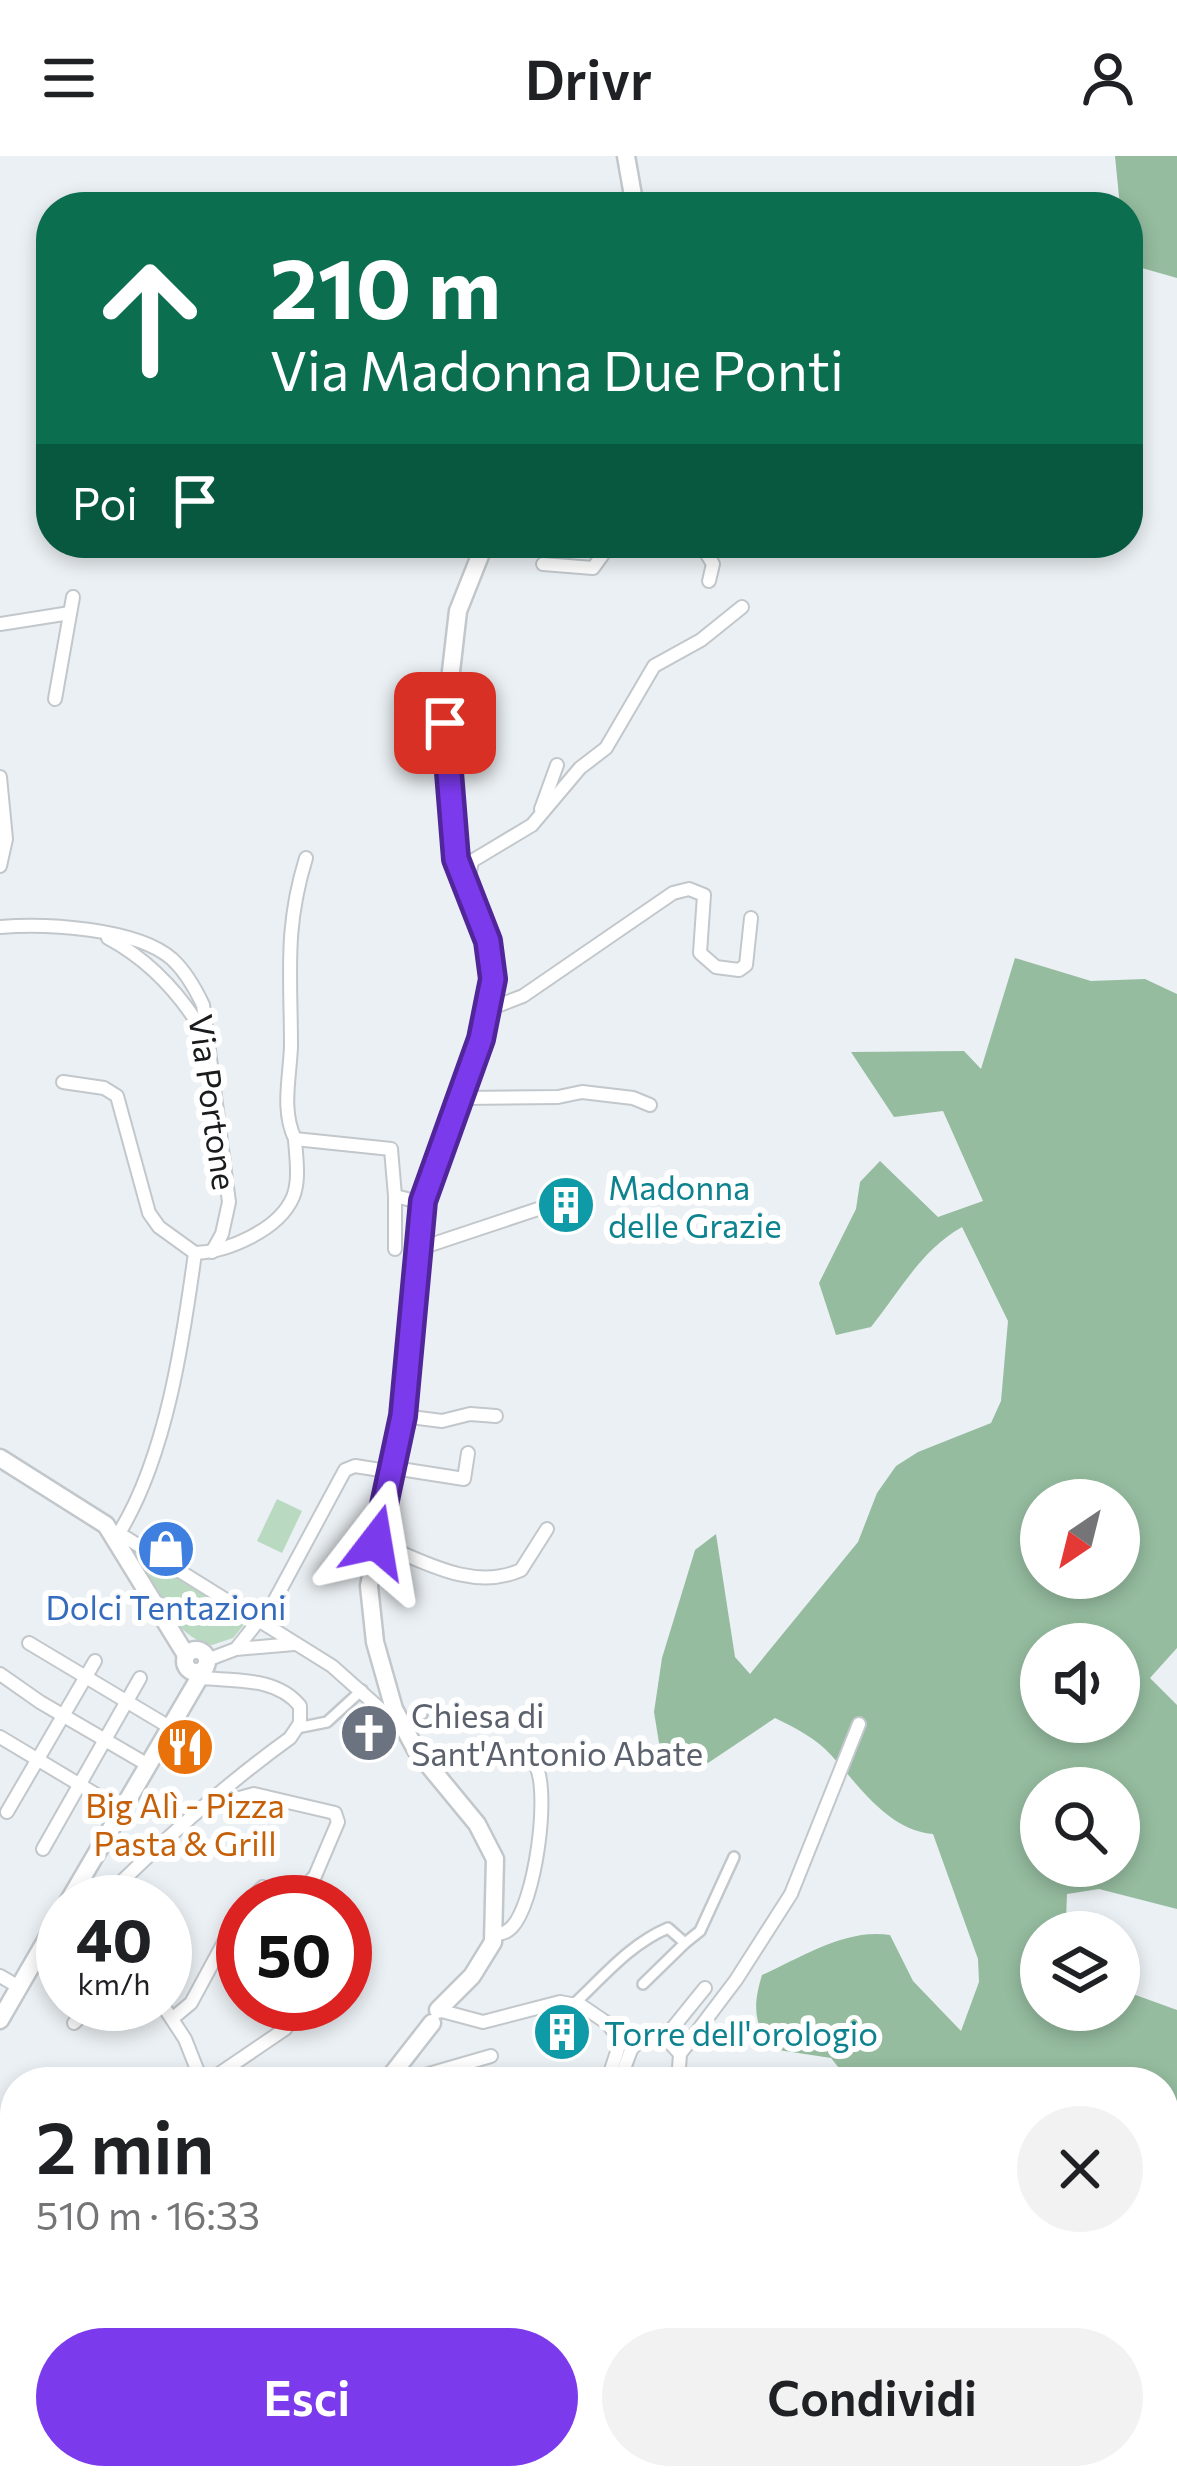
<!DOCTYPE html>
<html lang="it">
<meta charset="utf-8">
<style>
:root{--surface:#fff;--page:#f2f2f2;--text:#202124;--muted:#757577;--accent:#7c3aed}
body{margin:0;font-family:Commissioner,sans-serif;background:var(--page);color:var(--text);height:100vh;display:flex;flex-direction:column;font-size:45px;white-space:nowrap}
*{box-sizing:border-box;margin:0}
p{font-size:39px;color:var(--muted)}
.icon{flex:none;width:66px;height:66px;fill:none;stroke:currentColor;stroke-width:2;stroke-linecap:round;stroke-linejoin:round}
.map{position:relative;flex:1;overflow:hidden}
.side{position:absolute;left:0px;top:1911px;width:1179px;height:423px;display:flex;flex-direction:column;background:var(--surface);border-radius:48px 48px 0 0;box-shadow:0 6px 18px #0003}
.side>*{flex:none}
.guide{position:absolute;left:36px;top:36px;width:1107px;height:366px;border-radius:48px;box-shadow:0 6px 18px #0003;background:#0b6e4f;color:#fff;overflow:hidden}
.needle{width:78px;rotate:215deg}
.controls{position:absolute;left:1020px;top:1323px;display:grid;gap:24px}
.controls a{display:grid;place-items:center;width:120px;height:120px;border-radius:50%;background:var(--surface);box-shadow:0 6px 18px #0003;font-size:60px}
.speed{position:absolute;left:36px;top:1719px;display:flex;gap:24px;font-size:60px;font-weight:700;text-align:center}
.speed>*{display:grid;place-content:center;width:156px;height:156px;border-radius:50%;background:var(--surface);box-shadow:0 6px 18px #0003;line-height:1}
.speed small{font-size:30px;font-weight:400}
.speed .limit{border:18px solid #d22;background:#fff;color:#111}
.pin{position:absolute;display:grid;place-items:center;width:102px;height:102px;color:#fff;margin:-51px;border-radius:24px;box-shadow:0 6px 18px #0006}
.me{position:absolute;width:132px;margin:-66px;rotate:14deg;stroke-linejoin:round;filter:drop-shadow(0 0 9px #0008)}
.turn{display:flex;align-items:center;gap:42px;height:252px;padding:0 36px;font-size:54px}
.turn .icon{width:156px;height:156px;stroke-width:2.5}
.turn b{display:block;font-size:84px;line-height:102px}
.then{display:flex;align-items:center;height:114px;padding:0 36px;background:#0003;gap:24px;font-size:45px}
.round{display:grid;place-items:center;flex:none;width:126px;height:126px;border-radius:63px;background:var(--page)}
.summary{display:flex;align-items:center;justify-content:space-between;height:204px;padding:0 36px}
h1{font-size:72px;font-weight:600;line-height:90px}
.primary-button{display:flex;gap:24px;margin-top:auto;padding:24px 36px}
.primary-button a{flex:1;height:138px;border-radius:72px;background:var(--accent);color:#fff;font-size:48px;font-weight:600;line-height:138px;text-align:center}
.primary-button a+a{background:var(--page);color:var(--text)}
header{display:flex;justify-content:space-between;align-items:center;height:156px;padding:0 36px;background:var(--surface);font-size:54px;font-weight:600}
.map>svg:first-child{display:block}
.green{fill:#b9dac0}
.forest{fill:#95bc9f;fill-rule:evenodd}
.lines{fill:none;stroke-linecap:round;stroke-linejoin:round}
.pedestrian-casing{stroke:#c2c7cb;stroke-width:14}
.minor-casing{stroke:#c2c7cb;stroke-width:16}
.secondary-casing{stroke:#c2c7cb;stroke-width:21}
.pedestrian{stroke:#fff;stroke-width:9}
.minor{stroke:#fff;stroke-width:12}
.secondary{stroke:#fff;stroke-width:16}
.route-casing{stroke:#51269a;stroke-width:30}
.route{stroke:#7c3aed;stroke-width:21}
.labels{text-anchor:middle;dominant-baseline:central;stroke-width:12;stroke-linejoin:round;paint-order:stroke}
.street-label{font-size:33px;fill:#1a1b1d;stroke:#fff}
.culture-label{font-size:33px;fill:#0d838f;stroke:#fff;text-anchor:start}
.shop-label{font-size:33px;fill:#366cbe;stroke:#fff}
.worship-label{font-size:33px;fill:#5b616d;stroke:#fff;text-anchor:start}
.food-label{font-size:33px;fill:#c56008;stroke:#fff}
</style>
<header><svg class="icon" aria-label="menu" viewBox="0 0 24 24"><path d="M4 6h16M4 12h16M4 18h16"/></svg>Drivr<svg class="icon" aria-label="person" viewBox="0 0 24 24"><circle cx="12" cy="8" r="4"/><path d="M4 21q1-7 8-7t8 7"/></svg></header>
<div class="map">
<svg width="1177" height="2333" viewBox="0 0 1177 2333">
<rect width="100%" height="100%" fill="#ebf0f4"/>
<g class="green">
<path d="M277,1343L302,1355L282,1397L257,1385Z"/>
<path d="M140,1395L248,1464L233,1482L212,1489C173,1482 153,1430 135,1399Z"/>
</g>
<g class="forest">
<path d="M1115,0H1177V122L1128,108V51H1120Z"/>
<path d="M1015,802L1091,825L1145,823L1177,838V1492L1150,1522L1177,1549V1753L1099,1733L1067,1738L1066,1763L1073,1776H1041V1854H1119V1833L1177,1854V2133L1164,2130V1926H850L831,1902L772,1893C753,1867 753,1849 762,1819C802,1801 846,1772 890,1779L913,1825L961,1875L979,1826L978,1803L933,1678C888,1674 860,1631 831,1599C816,1582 795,1572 775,1562L708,1607L685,1608L660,1593L654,1556L662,1502L695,1394L716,1378L735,1501L750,1518L858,1386L877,1337L896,1310L918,1296L991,1267L1001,1245L1008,1165L962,1071C921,1094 900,1135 871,1171L836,1179L819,1127L856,1053L860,1026L880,1005L938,1061L983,1045L943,955L894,961L851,896L964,895L981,913ZM1041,1344H1119V1422H1041ZM1041,1488H1119V1566H1041ZM1041,1632H1119V1710H1041Z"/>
<path d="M1164,2216L1177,2222V2333H811L812,2319H1164Z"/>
<path d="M625,2319H704L708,2333H607Z"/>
</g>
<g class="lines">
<defs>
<g id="pedestrian">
<path d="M417,1559L422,1558"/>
<path d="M297,1572L327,1566L362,1534"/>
<path d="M685,1787L700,1775L734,1701"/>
<path d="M574,1848C604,1820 630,1788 668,1772L685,1787L643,1828"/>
</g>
<g id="minor">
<path d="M700,387L713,408L709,425"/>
<path d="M543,408L593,412L611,387"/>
<path d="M0,468L70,457"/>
<path d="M55,543L73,441"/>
<path d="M0,621L6,683L0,710"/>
<path d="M541,653L557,609"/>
<path d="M306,702C284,773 291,819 291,890C290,921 281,954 295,983L391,993L395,1040L423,1047"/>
<path d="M468,726L472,705L532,669L580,612L606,592L654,510L701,484L742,451"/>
<path d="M0,771C45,767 137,772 172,803C186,816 195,832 203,849L229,1046L222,1078L212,1096"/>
<path d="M108,782C149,804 179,836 203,876"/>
<path d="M489,853L523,840L673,737L689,733L704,739L700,797L716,811L739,814L746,809L751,762"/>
<path d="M63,926L104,932L117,940L149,1057L159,1071L195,1097"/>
<path d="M460,942L558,941L582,936L633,942L650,949"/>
<path d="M395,1040V1093"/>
<path d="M418,1093L544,1051"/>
<path d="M403,1260L442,1265L470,1258L496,1260"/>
<path d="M394,1312L464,1323L468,1297"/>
<path d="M117,1376L332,1510L396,1567"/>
<path d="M119,1377C166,1301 183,1185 195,1097C227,1096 279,1074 293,1041C300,1024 296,1001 295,983"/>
<path d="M376,1386C421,1404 472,1436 521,1414L547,1373"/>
<path d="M263,1466L345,1314L355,1310L393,1316"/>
<path d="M29,1487L171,1572"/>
<path d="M236,1493L259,1464"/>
<path d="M207,1504L236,1493L294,1488"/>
<path d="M0,1518L40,1546L148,1609"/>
<path d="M0,1581L122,1654"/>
<path d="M206,1651L254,1638L335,1657L338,1666L315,1720L291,1746"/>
<path d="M7,1656L95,1505"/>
<path d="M43,1693L140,1522"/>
<path d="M101,1746C160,1687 222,1631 290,1582L300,1567V1550C277,1521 235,1525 201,1522"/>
<path d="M247,1746L263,1731L283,1746"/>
<path d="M495,1779C503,1777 506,1777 512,1771C535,1747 550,1638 536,1610"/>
<path d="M44,1793L63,1779"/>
<path d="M35,1804L63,1811"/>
<path d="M0,1820L19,1831"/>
<path d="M162,1848L185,1883L202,1926"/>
<path d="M438,1854L483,1866L560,1846L582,1850L607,1867L618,1881V1893L607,1926"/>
<path d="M173,1862L191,1847L243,1751"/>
<path d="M127,1866L141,1848"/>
<path d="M74,1867L94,1848"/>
<path d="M661,1877L680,1898L678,1926"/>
<path d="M680,1898L736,1824L791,1738L859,1568"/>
<path d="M207,1926L285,1873L303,1848"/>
<path d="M401,1926L491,1900"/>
<path d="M619,1926L631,1894L642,1880L671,1874L705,1832"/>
<path d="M0,2219L15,2180"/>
</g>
<g id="secondary">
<path d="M626,0L635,51"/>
<path d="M0,1302L106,1369L186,1499"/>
<circle cx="196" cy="1505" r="11"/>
<path d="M68,1746L205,1512"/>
<path d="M438,1854L472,1820L493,1786L495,1703L477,1668L416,1594L394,1553L375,1486L369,1430L403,1260L423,1047L481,883L493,828L490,789L456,703L445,567L458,455L485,387"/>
<path d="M0,1864L63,1755"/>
<path d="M386,1926L432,1867"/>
<path d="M0,2323L15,2301"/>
</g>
</defs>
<use href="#pedestrian" class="pedestrian-casing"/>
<use href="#minor" class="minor-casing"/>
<use href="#secondary" class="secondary-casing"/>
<use href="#pedestrian" class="pedestrian"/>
<use href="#minor" class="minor"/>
<use href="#secondary" class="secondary"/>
</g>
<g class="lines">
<defs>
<path id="route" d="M376,1386L403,1260L423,1045L481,883L493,823L488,785L456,703L445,567"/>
</defs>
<use href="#route" class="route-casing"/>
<use href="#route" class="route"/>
</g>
<defs>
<symbol id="building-disc" viewBox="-11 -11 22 22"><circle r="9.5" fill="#0f9aa8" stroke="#fff"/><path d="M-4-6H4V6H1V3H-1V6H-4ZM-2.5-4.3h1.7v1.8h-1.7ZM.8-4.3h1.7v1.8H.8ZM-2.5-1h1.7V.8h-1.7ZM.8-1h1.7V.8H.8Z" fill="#fff"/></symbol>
<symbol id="shop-disc" viewBox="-11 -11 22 22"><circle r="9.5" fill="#3f7fe0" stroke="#fff"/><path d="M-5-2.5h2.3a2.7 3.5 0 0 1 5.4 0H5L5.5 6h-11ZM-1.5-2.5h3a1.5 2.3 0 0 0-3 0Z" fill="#fff"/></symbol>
<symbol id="church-disc" viewBox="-11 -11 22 22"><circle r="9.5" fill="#6b7280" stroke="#fff"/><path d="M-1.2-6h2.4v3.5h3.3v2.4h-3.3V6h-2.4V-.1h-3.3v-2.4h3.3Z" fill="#fff"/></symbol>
<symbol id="restaurant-disc" viewBox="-11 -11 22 22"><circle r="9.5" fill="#e8710a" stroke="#fff"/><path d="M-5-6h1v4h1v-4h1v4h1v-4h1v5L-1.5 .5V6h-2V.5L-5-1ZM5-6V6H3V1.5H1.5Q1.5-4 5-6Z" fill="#fff"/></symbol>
</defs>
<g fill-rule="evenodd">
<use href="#building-disc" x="533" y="1016" width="66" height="66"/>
<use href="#shop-disc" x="133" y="1360" width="66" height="66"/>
<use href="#church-disc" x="336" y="1544" width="66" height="66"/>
<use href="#restaurant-disc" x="152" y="1558" width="66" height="66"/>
<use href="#building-disc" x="529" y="1843" width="66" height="66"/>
</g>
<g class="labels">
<g class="street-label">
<text transform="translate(214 946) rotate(82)">Via Portone</text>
</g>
<g class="culture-label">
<text x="608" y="1030">Madonna<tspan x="608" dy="38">delle Grazie</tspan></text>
<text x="604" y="1876">Torre dell'orologio</text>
</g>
<g class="shop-label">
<text x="166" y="1450">Dolci Tentazioni</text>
</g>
<g class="worship-label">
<text x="411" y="1558">Chiesa di<tspan x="411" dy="38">Sant'Antonio Abate</tspan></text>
</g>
<g class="food-label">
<text x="185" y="1648">Big Alì - Pizza<tspan x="185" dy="38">Pasta &amp; Grill</tspan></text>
</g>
</g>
</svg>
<div class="controls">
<a><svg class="needle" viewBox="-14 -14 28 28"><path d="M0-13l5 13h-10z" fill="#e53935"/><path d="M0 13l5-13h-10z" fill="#757577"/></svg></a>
<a><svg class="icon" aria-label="sound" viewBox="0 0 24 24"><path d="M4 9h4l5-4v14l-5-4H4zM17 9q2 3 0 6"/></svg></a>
<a><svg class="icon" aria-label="search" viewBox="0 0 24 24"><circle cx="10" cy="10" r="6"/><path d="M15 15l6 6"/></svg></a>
<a><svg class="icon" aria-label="layers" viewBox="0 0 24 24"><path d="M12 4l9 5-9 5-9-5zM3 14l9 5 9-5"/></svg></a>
</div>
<div class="speed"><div>40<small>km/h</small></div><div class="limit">50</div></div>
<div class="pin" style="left:445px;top:567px;background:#d93025"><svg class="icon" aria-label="arrive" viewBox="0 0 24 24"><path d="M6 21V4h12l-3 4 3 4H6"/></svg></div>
<svg class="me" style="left:376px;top:1386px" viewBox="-20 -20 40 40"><path d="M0-17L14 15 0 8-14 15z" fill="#7c3aed" stroke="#fff" stroke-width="4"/></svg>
<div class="guide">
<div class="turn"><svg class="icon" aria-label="ahead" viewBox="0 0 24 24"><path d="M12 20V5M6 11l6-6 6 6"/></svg><div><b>210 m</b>Via Madonna Due Ponti</div></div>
<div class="then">Poi<svg class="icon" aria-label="arrive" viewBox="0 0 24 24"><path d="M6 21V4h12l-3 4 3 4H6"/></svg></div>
</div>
<section class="side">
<div class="summary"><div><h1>2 min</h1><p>510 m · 16:33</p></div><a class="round"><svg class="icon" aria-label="close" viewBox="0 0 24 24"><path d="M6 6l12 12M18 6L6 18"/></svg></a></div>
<div class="primary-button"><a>Esci</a><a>Condividi</a></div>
</section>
</div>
